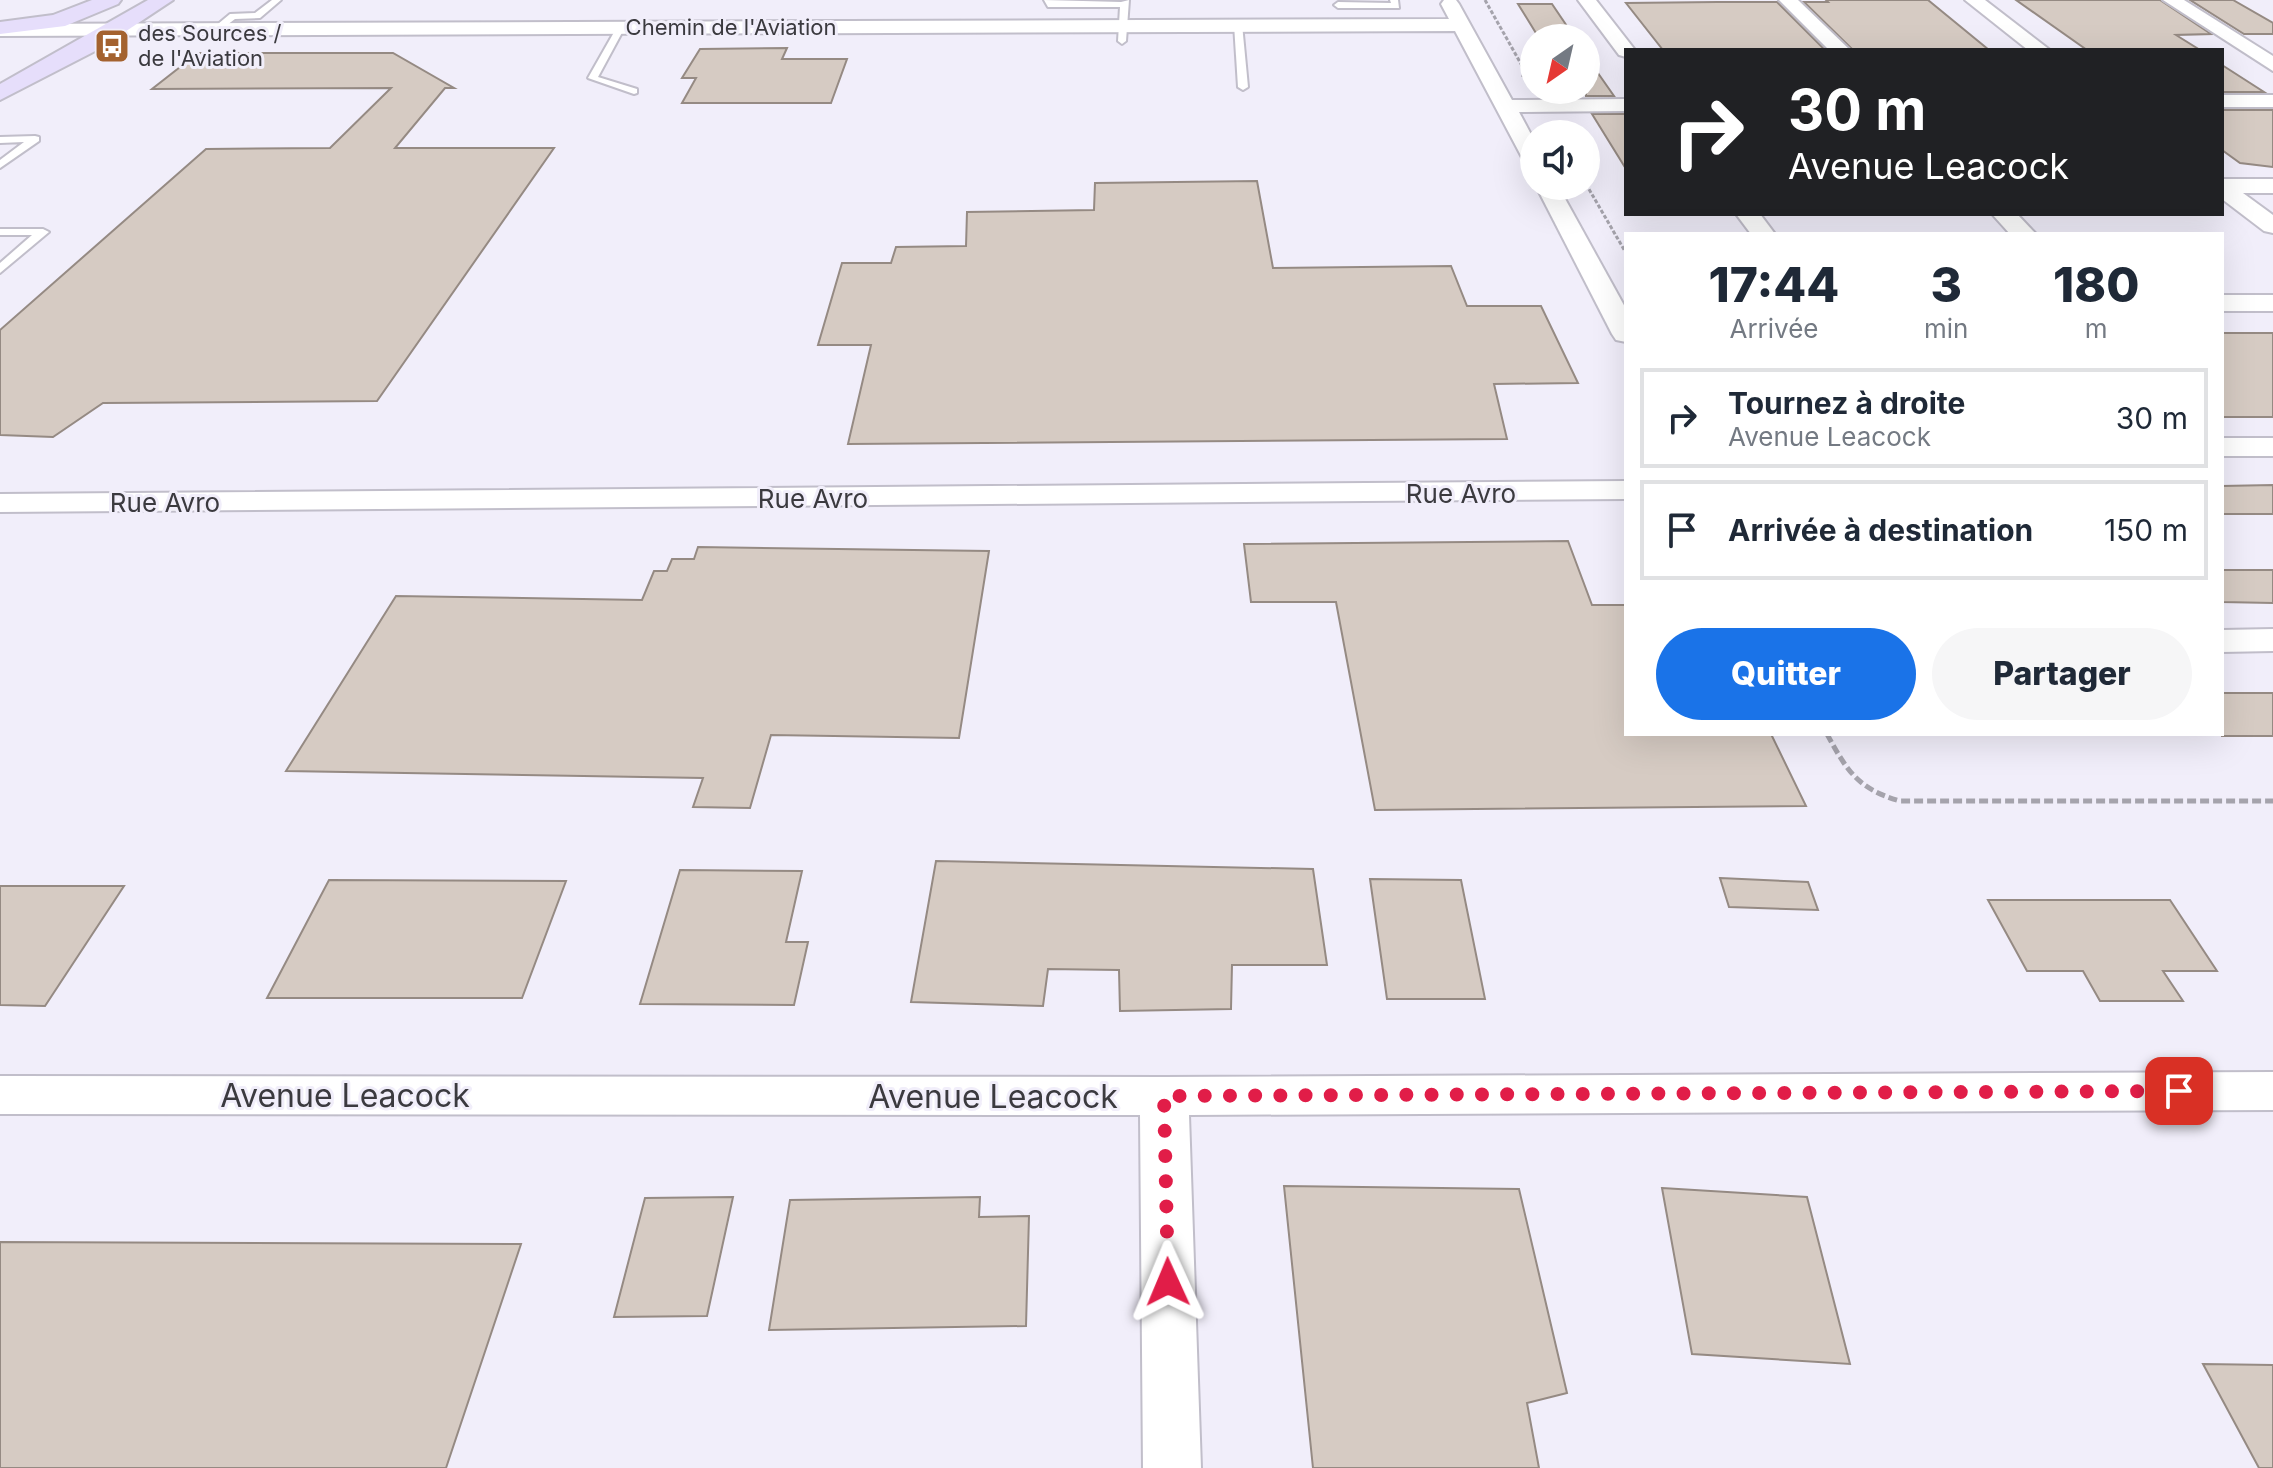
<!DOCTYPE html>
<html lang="fr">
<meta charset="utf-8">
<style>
:root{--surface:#fff;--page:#f6f6f7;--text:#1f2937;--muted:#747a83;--line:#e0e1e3;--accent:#1a73e8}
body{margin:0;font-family:Inter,sans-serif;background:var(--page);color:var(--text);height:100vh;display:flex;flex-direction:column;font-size:30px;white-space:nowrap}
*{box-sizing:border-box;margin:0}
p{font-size:26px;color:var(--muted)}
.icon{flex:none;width:44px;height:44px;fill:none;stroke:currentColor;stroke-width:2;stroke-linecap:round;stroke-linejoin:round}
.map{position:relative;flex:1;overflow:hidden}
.sheet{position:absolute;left:1624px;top:232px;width:600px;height:504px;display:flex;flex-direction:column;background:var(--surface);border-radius:0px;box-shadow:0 8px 32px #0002}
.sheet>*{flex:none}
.guide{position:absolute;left:1624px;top:48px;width:600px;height:168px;border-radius:0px;box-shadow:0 8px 32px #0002;background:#202124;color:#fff;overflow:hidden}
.needle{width:52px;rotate:214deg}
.tools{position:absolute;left:1520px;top:24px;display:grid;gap:16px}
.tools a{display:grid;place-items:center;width:80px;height:80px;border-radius:50%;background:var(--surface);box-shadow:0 8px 32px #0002;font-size:40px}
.pin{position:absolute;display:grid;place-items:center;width:68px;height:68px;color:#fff;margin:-34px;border-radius:16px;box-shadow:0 4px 12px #0006}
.me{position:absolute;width:88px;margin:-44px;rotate:359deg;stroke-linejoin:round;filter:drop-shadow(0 0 6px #0008)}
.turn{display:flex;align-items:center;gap:28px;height:168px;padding:0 32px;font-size:36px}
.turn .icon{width:104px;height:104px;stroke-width:2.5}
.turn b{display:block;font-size:56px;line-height:68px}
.eta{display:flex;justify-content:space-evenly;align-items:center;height:136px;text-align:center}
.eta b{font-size:48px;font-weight:800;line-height:56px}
.cta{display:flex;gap:16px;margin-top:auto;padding:16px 32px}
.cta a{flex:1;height:92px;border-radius:48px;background:var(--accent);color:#fff;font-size:32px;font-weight:800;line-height:92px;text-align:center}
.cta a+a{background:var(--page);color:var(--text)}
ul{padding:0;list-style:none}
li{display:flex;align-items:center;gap:24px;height:100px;margin:0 16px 12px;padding:0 16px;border:4px solid var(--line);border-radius:0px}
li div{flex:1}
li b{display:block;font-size:30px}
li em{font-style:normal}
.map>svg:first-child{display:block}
.building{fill:#d6cbc3;stroke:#958a83;stroke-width:2}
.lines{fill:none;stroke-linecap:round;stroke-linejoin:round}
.lane-casing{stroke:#c1beca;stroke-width:4}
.street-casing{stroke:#c1beca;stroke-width:4}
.secondary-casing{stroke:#c1beca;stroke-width:4}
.path-far1{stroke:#a5a3ac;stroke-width:3;stroke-dasharray:4 2;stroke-linecap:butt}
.path{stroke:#a5a3ac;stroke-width:5;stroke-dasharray:9 4;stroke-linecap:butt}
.lane{fill:#fff;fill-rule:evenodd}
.street{fill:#fff;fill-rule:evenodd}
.secondary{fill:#e6defb;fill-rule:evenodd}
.route{stroke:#e11d48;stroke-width:14;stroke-dasharray:0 25.2}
.labels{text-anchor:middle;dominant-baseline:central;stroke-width:6;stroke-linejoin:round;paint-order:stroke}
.far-street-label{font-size:22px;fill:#3b3a3f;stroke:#f1eefa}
.far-poi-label{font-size:22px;fill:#3b3a3f;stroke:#f1eefa;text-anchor:start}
.street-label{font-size:26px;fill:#3b3a3f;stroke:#f1eefa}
.near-street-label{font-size:32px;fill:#3b3a3f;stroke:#f1eefa}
</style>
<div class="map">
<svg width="2273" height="1468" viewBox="0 0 2273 1468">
<rect width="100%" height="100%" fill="#f1eefa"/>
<g class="building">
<path d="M1826,0H1928L1989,50H1853L1804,2H1828Z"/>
<path d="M2016,0H2160L2211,34L2176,35L2200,50H2087Z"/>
<path d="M2190,0H2233L2273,23V34H2244Z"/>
<path d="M1717,2H1777L1825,50H1663L1626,3Z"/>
<path d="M1518,4H1552L1575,38H1539Z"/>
<path d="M787,48L782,59H847L831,103H682L696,78H682L700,49Z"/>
<path d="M198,53H393L454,88H445L395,148H554L377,401L103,403L53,437L0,435V330L206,149L330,148L391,88L152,89Z"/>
<path d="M1586,56L1614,96H1586Z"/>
<path d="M2222,65L2264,92H2222Z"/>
<path d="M2222,110H2273V167L2240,163L2222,150Z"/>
<path d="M1592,114H1626V169Z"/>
<path d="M1257,181L1273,268L1451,266L1467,306H1541L1578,383L1494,384L1507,439L848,444L871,345H818L842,263H891L896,247L966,246L967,212L1094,210L1095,183Z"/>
<rect x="2222" y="333" width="51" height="84"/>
<path d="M2273,485V514H2222V486Z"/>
<path d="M1568,541L1592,605H1626V734H1771L1806,806L1375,810L1336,602H1251L1244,544Z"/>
<path d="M698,547L989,551L959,738L771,735L750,808L693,807L703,778L286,771L396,596L642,600L654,571H667L672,559H694Z"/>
<path d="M2222,570H2273V603L2222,602Z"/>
<rect x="2222" y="693" width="51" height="43"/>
<path d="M936,861L1313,869L1327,965H1232L1231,1009L1120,1011L1119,970L1048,969L1043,1006L911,1002Z"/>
<path d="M680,870L802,871L786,942H808L794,1005L640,1004Z"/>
<path d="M1720,878L1808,882L1818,910L1729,907Z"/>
<path d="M1370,879L1461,880L1485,999H1387Z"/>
<path d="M329,880L566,881L522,998H267Z"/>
<path d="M0,886H124L45,1006L0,1005Z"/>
<path d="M1988,900H2170L2217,971H2163L2183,1001H2100L2083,971H2027Z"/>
<path d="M1284,1186L1519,1189L1567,1393L1527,1403L1539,1468H1313Z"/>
<path d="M1662,1188L1807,1197L1850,1364L1692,1354Z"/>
<path d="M733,1197L707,1316L614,1317L645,1198Z"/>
<path d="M980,1197L979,1217L1029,1216L1026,1326L769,1330L790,1200Z"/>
<path d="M0,1242L521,1244L446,1468H0Z"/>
<path d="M2203,1364L2273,1365V1468H2259Z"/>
</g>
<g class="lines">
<defs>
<g id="lane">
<path d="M272,0H281L260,18L235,19L219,31L212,29L230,14L255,13Z"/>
<path d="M1044,0L1121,2L1129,0L1126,41L1122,44L1118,41L1120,7H1048Z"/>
<path d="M1390,0H1398L1399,8H1338L1334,5L1338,2L1391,3Z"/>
<path d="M1238,21L1242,24L1248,87L1243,90L1238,87L1234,24Z"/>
<path d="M621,24L625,27L598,77L637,89V93L634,94L588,78L617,27Z"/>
<path d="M35,136L39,137V141L0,168V160L24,142L0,143V137Z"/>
<path d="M0,229H43L49,232L0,273V263L32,235H0Z"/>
</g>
<g id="street">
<path d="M1444,0H1456L1459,4L1512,100L1626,99V111L1519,112L1534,140V167L1526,165L1455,31L0,36V24L1449,19L1441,4Z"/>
<path d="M1578,0H1596L1635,50H1626V57L1619,55Z"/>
<path d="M1779,0H1798L1850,50H1829Z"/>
<path d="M1965,0H1985L2050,50H2028Z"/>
<path d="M2163,0H2184L2273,56V71Z"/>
<rect x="2222" y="95" width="51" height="12"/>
<path d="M2222,179H2273V193H2243L2273,215V233L2264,231L2222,199Z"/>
<path d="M1536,186H1558L1626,309V342L1616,340L1612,334Z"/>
<path d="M1736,214H1760L1775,234H1751Z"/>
<path d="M1992,214H2017L2036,234H2010Z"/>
<rect x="2222" y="295" width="51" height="16"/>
<rect x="2222" y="438" width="51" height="18"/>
<path d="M1626,481V499L0,512V494Z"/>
<path d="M2273,629V651L2222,652V630Z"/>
<path d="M2273,1072V1110L1189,1115L1201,1468H1143L1140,1115L0,1114V1076L1164,1077Z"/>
</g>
<g id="secondary">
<path d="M92,0H121L118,4L65,26L0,34V22L53,15Z"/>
<path d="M148,0H173L99,49L0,100V84Z"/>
</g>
</defs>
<use href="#lane" class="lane-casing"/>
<use href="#street" class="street-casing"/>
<use href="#secondary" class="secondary-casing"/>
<g class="path-far1">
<path d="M1485,0L1525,71L1522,78"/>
<path d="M1586,184L1626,253"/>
</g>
<path class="path" d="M1827,734C1847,771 1858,789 1900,801H2273"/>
<use href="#lane" class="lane"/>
<use href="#street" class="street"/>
<use href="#secondary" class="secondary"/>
</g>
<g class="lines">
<path class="route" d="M1168,1282L1164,1096L2179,1091"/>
</g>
<defs>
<symbol id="bus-square" viewBox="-11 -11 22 22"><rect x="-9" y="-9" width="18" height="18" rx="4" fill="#a4622f" stroke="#f1eefa"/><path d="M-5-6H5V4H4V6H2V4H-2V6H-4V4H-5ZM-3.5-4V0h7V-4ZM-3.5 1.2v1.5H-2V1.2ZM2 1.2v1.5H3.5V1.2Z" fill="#fff"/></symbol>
</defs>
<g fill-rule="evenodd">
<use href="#bus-square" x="92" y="26" width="40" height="40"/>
</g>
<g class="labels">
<g class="far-street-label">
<text x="731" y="27">Chemin de l'Aviation</text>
</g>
<g class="far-poi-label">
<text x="138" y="33">des Sources /<tspan x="138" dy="25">de l'Aviation</tspan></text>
</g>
<g class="street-label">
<text x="1461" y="493">Rue Avro</text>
<text x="813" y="498">Rue Avro</text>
<text x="165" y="502">Rue Avro</text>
</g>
<g class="near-street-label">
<text x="345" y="1095">Avenue Leacock</text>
<text x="993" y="1096">Avenue Leacock</text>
</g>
</g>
</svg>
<div class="tools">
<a><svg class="needle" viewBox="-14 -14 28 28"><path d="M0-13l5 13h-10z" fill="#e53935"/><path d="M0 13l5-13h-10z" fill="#747a83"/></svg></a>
<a><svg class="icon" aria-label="sound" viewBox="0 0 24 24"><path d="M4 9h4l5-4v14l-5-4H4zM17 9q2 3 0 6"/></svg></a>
</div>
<div class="pin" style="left:2179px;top:1091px;background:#d93025"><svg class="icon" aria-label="arrive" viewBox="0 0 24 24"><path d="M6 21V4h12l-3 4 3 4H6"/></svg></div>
<svg class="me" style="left:1168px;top:1282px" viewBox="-20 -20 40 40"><path d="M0-17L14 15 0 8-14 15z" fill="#e11d48" stroke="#fff" stroke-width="4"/></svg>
<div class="guide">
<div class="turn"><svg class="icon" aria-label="right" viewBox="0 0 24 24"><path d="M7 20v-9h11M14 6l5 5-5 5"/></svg><div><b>30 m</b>Avenue Leacock</div></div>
</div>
<section class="sheet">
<div class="eta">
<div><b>17:44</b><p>Arrivée</p></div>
<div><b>3</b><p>min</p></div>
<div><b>180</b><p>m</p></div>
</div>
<ul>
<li><svg class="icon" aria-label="right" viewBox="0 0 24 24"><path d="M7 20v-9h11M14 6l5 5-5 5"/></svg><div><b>Tournez à droite</b><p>Avenue Leacock</p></div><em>30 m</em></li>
<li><svg class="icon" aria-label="arrive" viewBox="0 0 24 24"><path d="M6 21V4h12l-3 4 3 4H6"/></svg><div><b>Arrivée à destination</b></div><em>150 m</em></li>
</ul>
<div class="cta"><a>Quitter</a><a>Partager</a></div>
</section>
</div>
